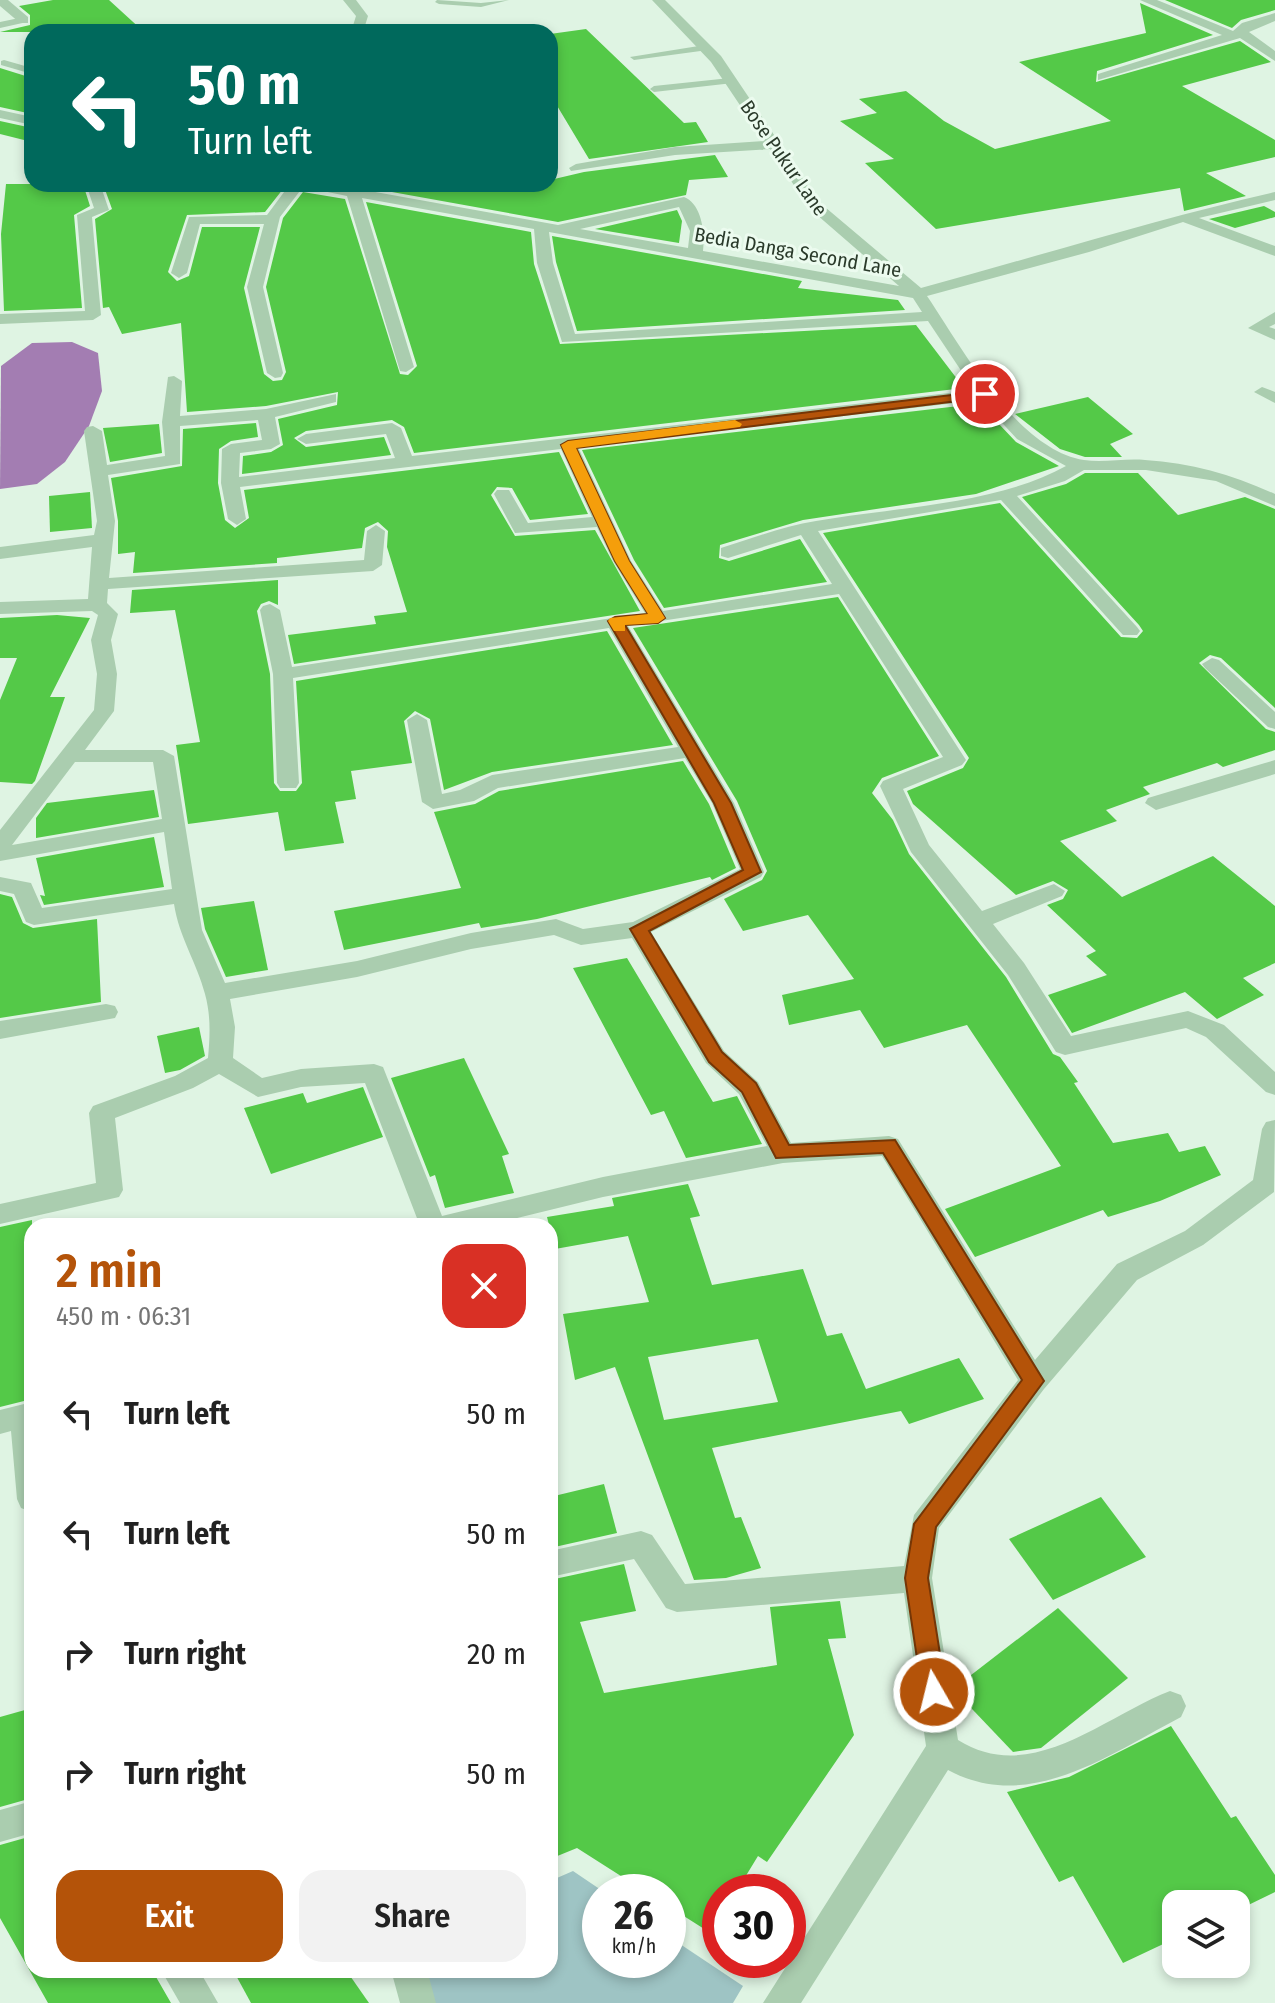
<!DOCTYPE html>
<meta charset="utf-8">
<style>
:root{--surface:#fff;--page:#f2f2f2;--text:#222;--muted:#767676;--accent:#b45309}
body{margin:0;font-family:"Fira Sans Condensed",sans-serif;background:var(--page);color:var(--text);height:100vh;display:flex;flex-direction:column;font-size:30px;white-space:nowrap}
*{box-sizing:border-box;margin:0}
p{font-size:26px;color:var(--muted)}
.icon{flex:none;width:44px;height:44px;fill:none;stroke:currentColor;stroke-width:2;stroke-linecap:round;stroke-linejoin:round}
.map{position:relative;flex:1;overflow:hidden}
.panel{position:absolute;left:24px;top:1218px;width:534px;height:760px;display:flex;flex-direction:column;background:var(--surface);border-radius:24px;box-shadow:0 4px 12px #0003}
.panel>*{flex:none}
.banner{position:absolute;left:24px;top:24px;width:534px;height:168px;border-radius:24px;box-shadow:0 4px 12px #0003;background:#00695c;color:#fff;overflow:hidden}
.controls{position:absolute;left:1162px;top:1890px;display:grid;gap:16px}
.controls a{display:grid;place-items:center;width:88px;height:88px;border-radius:16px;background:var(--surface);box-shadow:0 4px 12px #0003;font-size:40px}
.speed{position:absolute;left:582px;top:1874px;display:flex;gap:16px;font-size:40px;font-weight:700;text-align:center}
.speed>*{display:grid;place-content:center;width:104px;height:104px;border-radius:50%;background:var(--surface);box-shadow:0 4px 12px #0003;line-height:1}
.speed small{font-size:20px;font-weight:400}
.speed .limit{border:12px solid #d22;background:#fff;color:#111}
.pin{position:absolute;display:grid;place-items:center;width:68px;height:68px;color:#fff;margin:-34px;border:4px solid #fff;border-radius:50%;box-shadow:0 2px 8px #0007}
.me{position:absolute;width:88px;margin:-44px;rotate:352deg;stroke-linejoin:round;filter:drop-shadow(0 0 6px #0008)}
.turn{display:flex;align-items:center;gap:28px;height:168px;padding:0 32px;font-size:36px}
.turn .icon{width:104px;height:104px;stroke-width:2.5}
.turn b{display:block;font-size:56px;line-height:68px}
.round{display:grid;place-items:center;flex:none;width:84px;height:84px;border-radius:24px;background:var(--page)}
.headline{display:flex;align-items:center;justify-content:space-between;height:136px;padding:0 32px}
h1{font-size:48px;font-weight:600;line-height:60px;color:var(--accent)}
.cta{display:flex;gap:16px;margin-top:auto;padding:16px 32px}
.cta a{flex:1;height:92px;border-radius:24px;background:var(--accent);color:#fff;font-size:32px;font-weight:600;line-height:92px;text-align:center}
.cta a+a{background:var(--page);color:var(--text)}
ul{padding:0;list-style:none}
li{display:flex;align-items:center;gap:24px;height:120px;padding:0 32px}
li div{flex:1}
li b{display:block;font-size:30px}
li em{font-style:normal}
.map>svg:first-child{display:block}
.green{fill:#9ec4c4}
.water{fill:#a37db2}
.building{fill:#54c948;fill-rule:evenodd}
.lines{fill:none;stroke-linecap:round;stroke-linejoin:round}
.lane{fill:#aacdaf;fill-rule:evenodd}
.street{fill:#aacdaf;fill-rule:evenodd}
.route{fill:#b45309;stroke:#753606;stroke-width:2}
.slow{fill:#f59e0b}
.labels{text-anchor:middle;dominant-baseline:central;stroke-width:6;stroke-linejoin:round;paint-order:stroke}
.far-street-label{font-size:20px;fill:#2a3a2a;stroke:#ecfbef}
</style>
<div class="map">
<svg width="1275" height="2003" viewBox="0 0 1275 2003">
<rect width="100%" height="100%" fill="#dff4e3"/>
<path class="green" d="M573,1871L604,1892H600V1960H668V1936L743,1986L733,2003H423L411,1970H550V1881Z"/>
<path class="water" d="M72,342L98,353L102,391L89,426L65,462L37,484L0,489L1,366L32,343Z"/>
<g class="building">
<path d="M53,0H109L144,32H0L30,25V15L19,6Z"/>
<path d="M1165,0H1275V10L1241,20L1232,28Z"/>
<path d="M1140,3L1213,35L1097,71L1096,82L1240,41L1271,62L1182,86L1275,140V157L1206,173L1246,196L1184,211L1180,188L936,229L865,163L894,159L840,121L877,113L859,99L906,91L944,121L995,149L1111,121L1019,62L1146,33Z"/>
<path d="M586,29L684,123L696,122L708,142L589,159L550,94V34Z"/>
<path d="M0,68L32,78V114L0,107Z"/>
<path d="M0,121L32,128V142L0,134Z"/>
<path d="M715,155L728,177L689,180L686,195L558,222L353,185L550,184V180L584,172Z"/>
<path d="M6,184H83L90,206L74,215L82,308L4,311L1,234Z"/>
<path d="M103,184H249L283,189L265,212L187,215L168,272L177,281L189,276L202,227H260L244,288L264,374L273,381L282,380L286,372L266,287L283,218L303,192L345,199L400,374L408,375L417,366L366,202L531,232L534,264L560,344L916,325L964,388L414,453L404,427L392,420L306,431L294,438L306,447L384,437L391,455L242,474L243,456L271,452L283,445L278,419L337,405L338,392L266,406L187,412L181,323L122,334L109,307L103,308L95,219L112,209Z"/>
<path d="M1264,206L1275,212V217L1235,228L1209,219Z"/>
<path d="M677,210L682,221L679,243L595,229Z"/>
<path d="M552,236L802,281L798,288L898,300L905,310L577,331L556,262Z"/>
<path d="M1088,397L1133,434L1110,444L1122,457H1085L1060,449L1015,414Z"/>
<path d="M976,404H980L1016,442L1059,466L976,494L803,520L720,545L719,558L729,561L800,539L827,582L664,608L634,560L582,450Z"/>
<path d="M256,423L258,437L231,441L219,449L218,483L225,520L235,528L249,518L244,490L559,452L588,514L530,520L512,488L497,487L491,495L515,536L595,530L640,611L294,664L288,635L376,624L374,616L407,612L387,547L388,531L378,522L365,528L362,548L277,558V563L133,573L135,552L118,554V521L111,478L182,466L183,429Z"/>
<path d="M159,424L162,453L110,462L103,428Z"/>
<path d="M1085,473H1138L1178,515L1245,497L1275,509V708L1221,658L1210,655L1199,663L1266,729L1275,732V750L1223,767L1217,763L1143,787L1150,794L1106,810L1117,821L1060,841L1122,897L1213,856L1275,906V963L1243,978L1264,995L1217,1019L1185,992L1072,1033L1048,995L1107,975L1086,956L1096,951L1047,905L1063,899L1068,890L1053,881L1016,895L913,804L907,791L963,768L969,758L823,533L1000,503L1121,637L1137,638L1143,631L1139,625L1022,497L1066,484Z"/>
<path d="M90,492L92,528L50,532L49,496Z"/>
<path d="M278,580V605L269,601L261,604L257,611L270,674L274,783L280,791H296L302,783L296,681L607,631L673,745L492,772L444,790L430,719L415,711L404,721L412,763L351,771L356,799L335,802L344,843L285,851L278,812L188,824L176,745L200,742L175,610L130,613L132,590Z"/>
<path d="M838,597L939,756L882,778L872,793L893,820L909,854L1006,977L1053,1054L1060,1057L1078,1082L1074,1083L1113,1143L1168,1133L1179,1152L1205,1146L1221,1175L1160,1201L1108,1217L1103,1210L975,1257L945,1209L1061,1166L967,1025L884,1048L860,1010L789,1025L782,995L854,979L808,915L743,931L724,899L762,880L767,871L737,801L633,628Z"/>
<path d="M57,615L90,618L50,697H65L35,781L32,784L0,782V700L17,658H0V618Z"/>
<path d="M683,761L709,804L736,868L712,880L710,877L537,919L481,928L479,923L344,950L334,911L461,888L434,812L475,804L499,791Z"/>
<path d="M154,790L159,817L36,838V818L47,803Z"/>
<path d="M154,837L164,887L44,905L40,895L45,896L36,858Z"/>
<path d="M0,894L12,897L23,923L33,928L97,919L101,1002L0,1018Z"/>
<path d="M254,901L268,970L226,977L205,929L201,908Z"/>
<path d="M627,958L713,1102L737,1096L762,1144L686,1158L664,1111L651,1115L573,968Z"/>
<path d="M199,1027L205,1056L180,1070L165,1073L157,1036Z"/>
<path d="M464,1058L509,1154L502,1156L514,1193L445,1208L435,1175L430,1177L391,1078Z"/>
<path d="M363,1087L383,1137L271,1174L244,1108L303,1093L307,1103Z"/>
<path d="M688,1184L700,1216L690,1218L712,1285L803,1269L827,1336L842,1333L866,1389L959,1358L984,1399L909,1424L901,1411L712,1448L735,1518L741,1517L761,1568L726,1578L694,1580L615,1367L575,1380L563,1314L649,1302L628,1236L555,1249L547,1217L614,1206L612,1198ZM758,1339L778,1402L664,1420L648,1357Z"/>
<path d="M32,1220V1399L0,1407V1227Z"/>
<path d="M604,1484L617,1533L550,1548V1497Z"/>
<path d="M1101,1497L1146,1557L1053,1600L1009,1539Z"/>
<path d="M624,1564L636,1611L580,1622L604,1693L777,1665L770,1607L840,1601L846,1638L828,1639L854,1735L767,1862L758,1856L736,1892H720V1939L668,1906V1892H646L577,1848L550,1859V1580Z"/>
<path d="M1058,1608L1128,1678L1041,1748L1013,1752L953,1689Z"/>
<path d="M32,1708V1798L0,1807V1717Z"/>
<path d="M1171,1726L1231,1818L1236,1816L1275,1875V1892L1236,1911V1904H1176V1938L1123,1963L1073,1876L1059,1882L1007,1792L1069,1777Z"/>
<path d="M32,1836V1970H152L171,2003H48L0,1918V1845Z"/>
<path d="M233,1970H346L369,2003H251Z"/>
</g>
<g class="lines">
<g class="lane">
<path d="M437,0L481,3L509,0L481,7L439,4L435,2Z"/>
<path d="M24,17L28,20L27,22L0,28V22Z"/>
<path d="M705,45L708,46V50L634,60L630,57Z"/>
<path d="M4,60L32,68V74L1,65V61Z"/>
<path d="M730,78L734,81L733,83L654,92L650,89L654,86Z"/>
</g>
<g class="street">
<path d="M0,0H8L28,17V23H20L0,6Z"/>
<path d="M343,0H356L368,16L363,32H351L356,16Z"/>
<path d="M652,0H665L721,56L819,202L921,288C1039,256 1156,219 1275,192V200L1199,218L1275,246V256L1183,222L1089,252L927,296C961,346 1016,449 1084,460C1104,463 1125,458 1145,460C1192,463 1233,475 1275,494V506L1216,481L1146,470H1084L1065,481L1017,496L1137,627L1140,631L1137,635H1123L1001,500L818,531L966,760L962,765L903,789L929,845L982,911L1054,884L1065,891L1062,896L993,924L1024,963L1071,1036L1188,1011L1224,1025L1275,1072V1095L1266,1092L1206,1037L1186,1028L1065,1055L1056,1052L1008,975L911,852L880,786L883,781L943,757L839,594L628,626L734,803L764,872L761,877L651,932L724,1051L758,1082L791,1143L889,1136L898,1139L1035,1360L1117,1264L1185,1231L1253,1180L1262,1129L1266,1122L1275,1120L1274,1192L1203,1245L1137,1280L1044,1389L939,1528L932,1578L958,1740C1031,1786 1103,1717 1170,1691L1181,1695L1186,1706L1181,1717C1110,1754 1029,1814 948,1770L801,2003H763L926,1746L904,1593L677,1612L666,1608L634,1559L550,1577V1551L641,1531L652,1535L685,1584L904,1566L914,1515L1018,1380L882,1156L783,1163L603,1197L485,1226H420L365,1083L301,1087L258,1097L219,1074L193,1088L115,1118L123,1190L119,1197L0,1224V1204L96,1183L89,1113L93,1106L175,1076L208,1058C210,1036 211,1016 205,994C197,963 179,937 174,904L34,925L26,922L14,894L0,891V877L31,883L42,908L172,889L164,832L0,861V830L94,710L97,674L91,640L98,615L92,611L0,614V602L88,599L92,547L0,559V547L94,535L97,521L84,431L87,427L93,426L102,431L107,465L165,456L162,422L168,377L174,376L182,381L180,416L266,409L336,394V402L275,417L280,444L271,449L240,453L239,477L395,458L386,434L306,444L297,439L306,434L392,423L401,428L412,456L974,390L928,321L562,342L537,263L534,229L362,198L414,367L406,372L400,371L347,196L303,187L280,217L263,287L283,373L281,377L275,378L267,373L247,287L264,224H200L187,273L179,278L171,273L189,217L267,215L290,184H331L558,225L684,197C702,204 705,233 703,251L899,286L809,208L770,149L675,155L571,171L569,168L576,164L675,147L764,141L711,62ZM679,207L690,231L688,248L580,229ZM549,232L913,298L922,312L575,334L553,263ZM981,400L1017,439L1066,466C996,505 895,507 816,521C784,526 753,538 721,548V556L728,558L801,535L832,584L663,611L631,561L578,447ZM258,420L262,440L231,444L222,449L221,483L228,519L237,525L246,519L240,487L561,449L592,517L528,523L509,490H497L494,494L515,533L597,527L613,561L645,613L292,667L280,610L270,604L263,606L260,610L273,674L277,783L280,788H296L299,783L293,678L609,628L678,747L492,775L460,790L442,794L427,720L417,714L407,720L422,802L433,809L474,801L498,788L685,758L712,803L740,869L633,922L583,929L556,919L471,933L357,961L225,983L202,930L174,756L163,750H85L114,711L117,674L111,640L118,614L107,603L108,589L373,571L382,565L385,531L376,525L367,531L364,560L109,578L115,521L108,475L180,464V426ZM75,762H153L162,819L12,845ZM554,935L581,945L632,938L706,1063L739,1094L767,1146L603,1177L442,1216L383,1067L374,1064L301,1069L262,1078L233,1058L235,1027L230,999L357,977L471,949Z"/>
<path d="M1140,0H1157L1233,31L1242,23L1275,13V21L1249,32L1275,51V61L1240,38L1098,80V74L1222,35Z"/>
<path d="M0,110L32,117V125L0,118Z"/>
<path d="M86,184H100L109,210L92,217L101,315L93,320L0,324V314L85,311L77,215L94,208Z"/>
<path d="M1275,312V324L1269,327L1275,329V340L1248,328Z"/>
<path d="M1262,387L1275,392V403L1254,392Z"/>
<path d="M1212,658L1219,660L1275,712V729L1268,727L1205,668L1202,664Z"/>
<path d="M1275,760V774L1156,810L1145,803L1148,798Z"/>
<path d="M106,1004L115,1006L118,1012L115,1018L0,1039V1021Z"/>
<path d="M32,1402V1512L21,1508L17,1499L11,1431L0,1434V1410Z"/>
<path d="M32,1801V1833L0,1842V1810Z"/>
<path d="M161,1970H199L218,2003H180Z"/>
<path d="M391,1970H427L436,2003H400Z"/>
</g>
</g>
<path class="route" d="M985,391L990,392V397L576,448L629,561L665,618L658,623L625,625L731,803L761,872L649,931L722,1052L756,1083L789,1145L895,1140L1044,1381L936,1527L928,1578L946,1692L943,1700L934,1703L925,1700L922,1692L905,1578L914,1524L1022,1380L883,1153L776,1158L742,1092L709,1062L630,929L743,870L714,803L608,621L615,617L648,614L615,561L561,445L568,441Z"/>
<path class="slow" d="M735,420L742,424L740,427L576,448L629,561L665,618L658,623L625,625V631H614L608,621L610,618L648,614L615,561L561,445L568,441Z"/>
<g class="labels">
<g class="far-street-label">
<text transform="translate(784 158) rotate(55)">Bose Pukur Lane</text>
<text transform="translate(798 252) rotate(10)">Bedia Danga Second Lane</text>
</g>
</g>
</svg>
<div class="controls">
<a><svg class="icon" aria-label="layers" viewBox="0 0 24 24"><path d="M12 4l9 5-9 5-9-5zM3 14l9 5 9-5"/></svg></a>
</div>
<div class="speed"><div>26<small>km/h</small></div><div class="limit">30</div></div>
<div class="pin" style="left:985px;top:394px;background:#d93025"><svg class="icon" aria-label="arrive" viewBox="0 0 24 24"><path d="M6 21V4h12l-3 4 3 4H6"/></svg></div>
<svg class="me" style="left:934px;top:1692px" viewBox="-20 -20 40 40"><circle r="17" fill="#b45309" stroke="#fff" stroke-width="3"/><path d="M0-11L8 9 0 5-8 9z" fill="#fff"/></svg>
<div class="banner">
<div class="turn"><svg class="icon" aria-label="left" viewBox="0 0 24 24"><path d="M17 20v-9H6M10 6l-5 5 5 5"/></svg><div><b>50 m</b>Turn left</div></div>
</div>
<section class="panel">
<div class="headline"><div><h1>2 min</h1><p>450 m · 06:31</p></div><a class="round" style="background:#d93025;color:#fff"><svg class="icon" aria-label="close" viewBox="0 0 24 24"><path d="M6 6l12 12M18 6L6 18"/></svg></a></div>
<ul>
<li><svg class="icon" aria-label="left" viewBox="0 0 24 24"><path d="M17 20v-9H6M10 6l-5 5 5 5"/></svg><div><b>Turn left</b></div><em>50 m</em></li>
<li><svg class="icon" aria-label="left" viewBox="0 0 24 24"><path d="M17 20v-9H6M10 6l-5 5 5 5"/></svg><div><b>Turn left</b></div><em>50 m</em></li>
<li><svg class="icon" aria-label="right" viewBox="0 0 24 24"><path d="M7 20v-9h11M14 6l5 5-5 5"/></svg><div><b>Turn right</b></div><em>20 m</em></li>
<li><svg class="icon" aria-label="right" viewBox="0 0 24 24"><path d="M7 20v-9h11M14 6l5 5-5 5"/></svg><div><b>Turn right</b></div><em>50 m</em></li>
</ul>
<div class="cta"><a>Exit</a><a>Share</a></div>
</section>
</div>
